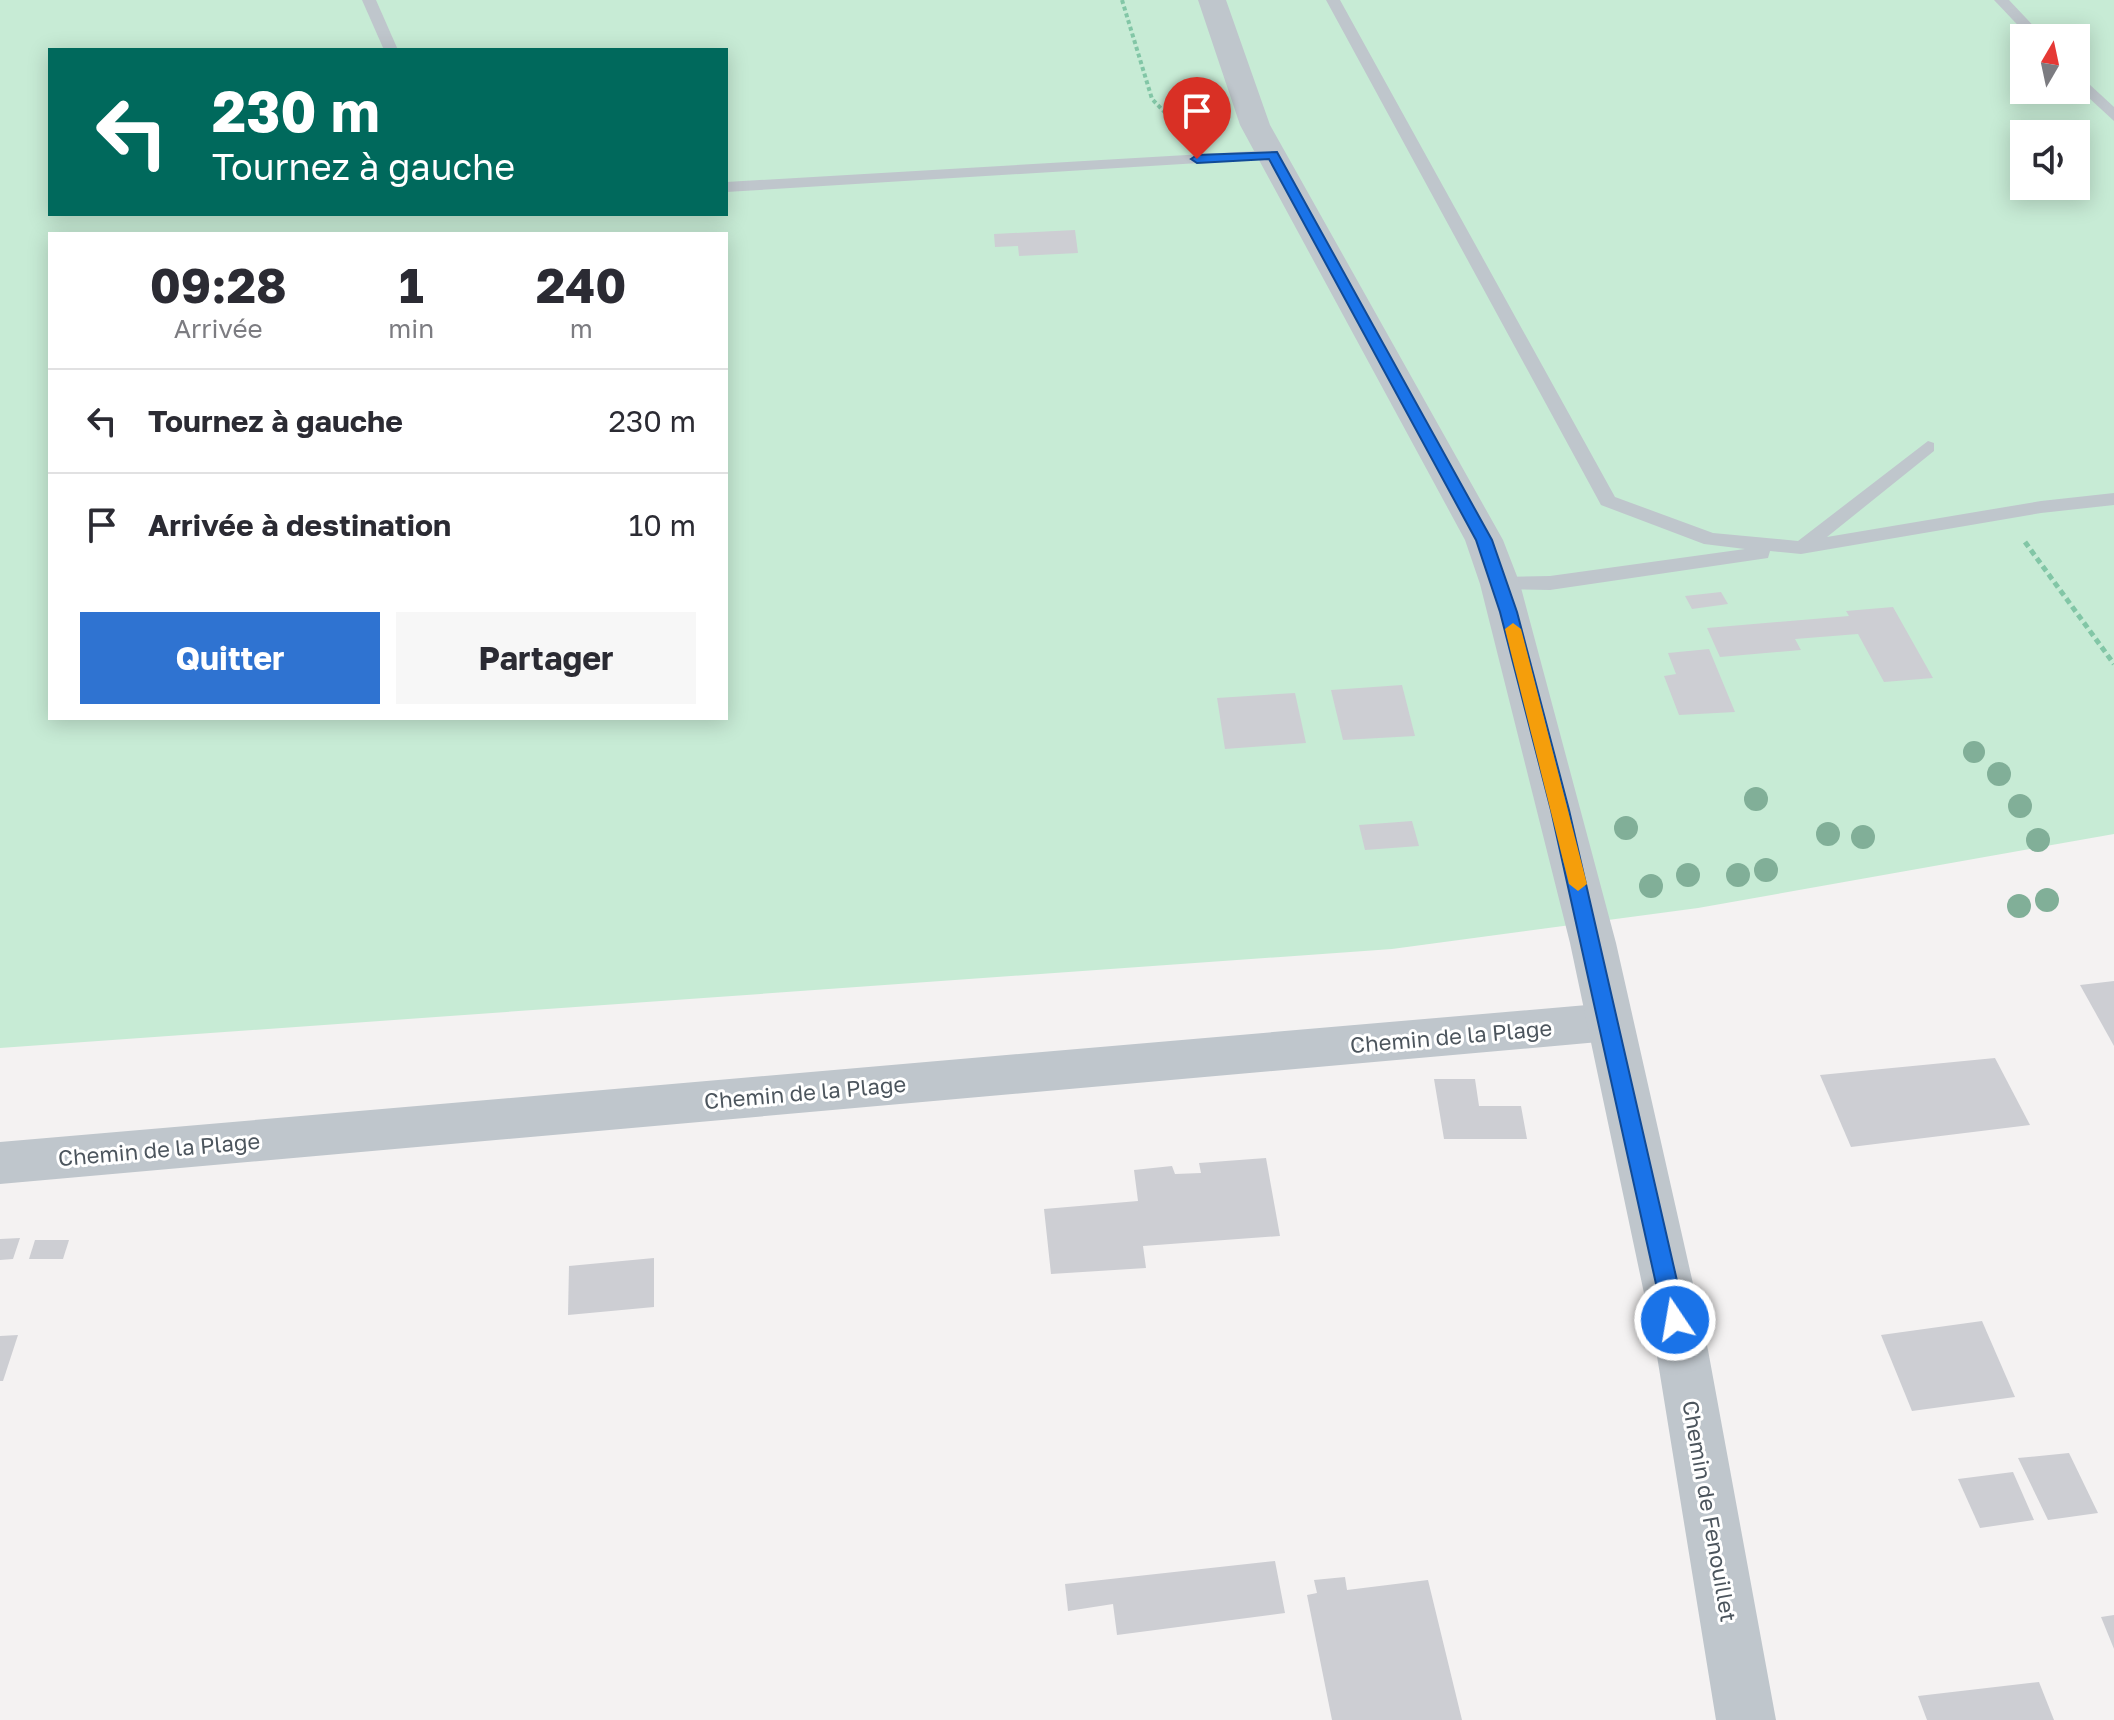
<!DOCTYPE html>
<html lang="fr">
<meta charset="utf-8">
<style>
:root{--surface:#fff;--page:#f7f7f7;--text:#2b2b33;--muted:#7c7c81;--line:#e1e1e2;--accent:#2f73d1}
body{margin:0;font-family:"Golos Text",sans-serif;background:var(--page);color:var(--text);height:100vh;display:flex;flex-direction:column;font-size:30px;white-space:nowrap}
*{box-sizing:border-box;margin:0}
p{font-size:26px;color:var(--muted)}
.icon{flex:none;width:44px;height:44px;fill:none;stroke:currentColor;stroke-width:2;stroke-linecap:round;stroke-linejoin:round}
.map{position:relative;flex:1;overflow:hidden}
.details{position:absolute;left:48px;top:232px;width:680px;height:488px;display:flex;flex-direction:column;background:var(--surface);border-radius:0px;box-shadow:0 4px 20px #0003}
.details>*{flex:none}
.top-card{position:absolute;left:48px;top:48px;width:680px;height:168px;border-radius:0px;box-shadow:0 4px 20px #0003;background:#00695c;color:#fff;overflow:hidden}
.needle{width:52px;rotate:9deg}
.tools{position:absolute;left:2010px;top:24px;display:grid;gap:16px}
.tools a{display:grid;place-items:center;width:80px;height:80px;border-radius:0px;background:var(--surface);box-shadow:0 4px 20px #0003;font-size:40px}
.pin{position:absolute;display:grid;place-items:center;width:68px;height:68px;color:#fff;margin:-82px -34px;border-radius:50% 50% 50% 0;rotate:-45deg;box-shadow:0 0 8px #0007}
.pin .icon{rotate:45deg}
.me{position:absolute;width:88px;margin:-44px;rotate:348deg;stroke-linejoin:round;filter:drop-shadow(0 0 6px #0008)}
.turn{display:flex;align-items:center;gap:28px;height:168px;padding:0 32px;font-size:36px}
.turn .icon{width:104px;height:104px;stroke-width:2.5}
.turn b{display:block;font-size:56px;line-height:68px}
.eta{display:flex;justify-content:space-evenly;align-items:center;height:136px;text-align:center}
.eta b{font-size:48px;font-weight:700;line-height:56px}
.cta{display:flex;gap:16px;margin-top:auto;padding:16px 32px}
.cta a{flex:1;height:92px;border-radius:0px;background:var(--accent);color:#fff;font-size:32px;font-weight:700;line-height:92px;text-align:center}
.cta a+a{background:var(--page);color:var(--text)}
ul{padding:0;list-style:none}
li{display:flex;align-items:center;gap:24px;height:104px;padding:0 32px;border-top:2px solid var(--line)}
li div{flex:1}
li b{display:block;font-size:30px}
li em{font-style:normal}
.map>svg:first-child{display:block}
.green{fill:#c7ebd5;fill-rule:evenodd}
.building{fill:#cdced3}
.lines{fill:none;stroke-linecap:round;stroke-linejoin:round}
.path-far1{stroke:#82c6a6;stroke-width:4;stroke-dasharray:4 3;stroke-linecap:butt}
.path{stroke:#82c6a6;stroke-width:5;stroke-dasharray:6 4;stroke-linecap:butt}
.service{fill:#bfc6cc;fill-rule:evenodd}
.minor{fill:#bfc6cc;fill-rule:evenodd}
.tertiary{fill:#bfc6cc;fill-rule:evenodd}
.tree{fill:#81af98}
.route{fill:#1a73e8;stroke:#114b97;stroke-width:2}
.slow{fill:#f59e0b}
.labels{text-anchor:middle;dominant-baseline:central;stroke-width:6;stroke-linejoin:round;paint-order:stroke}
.street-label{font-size:22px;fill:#4c555d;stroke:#fff}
</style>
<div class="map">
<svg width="2114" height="1720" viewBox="0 0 2114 1720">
<rect width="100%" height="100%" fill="#f4f2f2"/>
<path class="green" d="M0,0H2114V834L1698,908L1392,949L0,1048ZM2024,38H2076V90H2024ZM50,50H726V214H50ZM2024,134H2076V186H2024ZM50,234H726V718H50Z"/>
<g class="building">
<path d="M1075,230L1078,253L1019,256L1018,246L995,247L994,234Z"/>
<path d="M1721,592L1728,604L1692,609L1685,596Z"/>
<path d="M1893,607L1933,678L1884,682L1858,634L1795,639L1801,650L1720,657L1707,628L1849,616L1846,611Z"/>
<path d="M1709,649L1735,712L1679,715L1664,676L1676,674L1668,653Z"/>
<path d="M1402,685L1415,736L1343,740L1331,690Z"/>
<path d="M1295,693L1306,743L1225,749L1217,698Z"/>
<path d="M1412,821L1419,846L1365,850L1359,825Z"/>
<path d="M2114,981V1046L2080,985Z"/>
<path d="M1995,1058L2030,1125L1851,1147L1820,1075Z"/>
<path d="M1434,1079H1475L1479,1106H1521L1527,1139H1444Z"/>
<path d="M1266,1158L1280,1236L1143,1246L1146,1268L1051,1274L1044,1209L1138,1201L1134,1170L1172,1166L1175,1174L1201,1173L1199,1163Z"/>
<path d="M20,1238L13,1259L0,1260V1239Z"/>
<path d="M35,1240H69L63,1259H29Z"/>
<path d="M654,1258V1307L568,1315L569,1266Z"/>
<path d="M1982,1321L2015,1397L1912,1411L1881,1335Z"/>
<path d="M18,1335L3,1381H0V1336Z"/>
<path d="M2069,1453L2098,1513L2048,1520L2018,1458Z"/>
<path d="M2013,1472L2034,1520L1980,1528L1958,1479Z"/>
<path d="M1275,1561L1285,1613L1117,1635L1113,1604L1068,1611L1065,1584Z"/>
<path d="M1345,1577L1347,1590L1428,1580L1462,1720H1332L1307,1595L1317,1593L1314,1580Z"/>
<path d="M2114,1615V1649L2101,1617Z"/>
<path d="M2039,1682L2054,1720H1927L1918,1696Z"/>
</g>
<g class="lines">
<path class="path-far1" d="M1122,0L1152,99L1179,127"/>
<path class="path" d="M2025,542L2114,664"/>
<g class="service">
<path d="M362,0H376L398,50H384Z"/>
<path d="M1326,0H1340L1615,497L1713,533L1798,541L1928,441L1934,443V451L1827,537L2041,501L2114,493V505L2041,513L1801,554L1770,551L1768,558L1761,559L1550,590L1493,589L1490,584L1500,577L1550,576L1745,549L1704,544L1601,505Z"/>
<path d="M1994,0H2009L2045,38H2030Z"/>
<path d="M2076,72L2114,107V121L2076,86Z"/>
<path d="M1273,150L1281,155L1279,158L726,192V182Z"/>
</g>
<path class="minor" d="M1610,1003L1627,1008L1633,1022L1627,1036L1610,1041L0,1184V1142Z"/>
<path class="tertiary" d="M1198,0H1226L1270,125L1503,540L1520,584L1616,943L1708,1350L1776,1720H1716L1656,1350L1570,943L1480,584L1465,540L1240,125Z"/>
</g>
<g class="tree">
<circle cx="1974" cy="752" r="11"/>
<circle cx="1999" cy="774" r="12"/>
<circle cx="1756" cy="799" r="12"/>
<circle cx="2020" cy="806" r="12"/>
<circle cx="1626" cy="828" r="12"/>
<circle cx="1828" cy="834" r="12"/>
<circle cx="1863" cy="837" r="12"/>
<circle cx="2038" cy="840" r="12"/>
<circle cx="1766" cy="870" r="12"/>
<circle cx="1688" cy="875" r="12"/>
<circle cx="1738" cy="875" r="12"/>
<circle cx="1651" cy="886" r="12"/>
<circle cx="2047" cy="900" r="12"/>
<circle cx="2019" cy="906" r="12"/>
</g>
<path class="route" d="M1277,152L1492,540L1517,612L1569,810L1686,1320L1683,1327L1675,1330L1667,1327L1664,1320L1551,810L1500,612L1476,540L1269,159L1197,163L1191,159L1197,155Z"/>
<path class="slow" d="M1513,623L1521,629L1587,884L1578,891L1569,884L1505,629Z"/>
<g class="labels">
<g class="street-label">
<text transform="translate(1451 1036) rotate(-5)">Chemin de la Plage</text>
<text transform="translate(805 1092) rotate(-5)">Chemin de la Plage</text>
<text transform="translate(159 1149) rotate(-5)">Chemin de la Plage</text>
<text transform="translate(1710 1511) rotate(80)">Chemin de Fenouillet</text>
</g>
</g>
</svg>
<div class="tools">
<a><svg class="needle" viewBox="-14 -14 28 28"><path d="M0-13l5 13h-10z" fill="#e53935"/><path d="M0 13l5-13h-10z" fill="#7c7c81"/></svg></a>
<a><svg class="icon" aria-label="sound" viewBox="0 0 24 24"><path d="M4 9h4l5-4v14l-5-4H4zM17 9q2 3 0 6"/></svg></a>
</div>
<div class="pin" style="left:1197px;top:159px;background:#d93025"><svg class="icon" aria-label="arrive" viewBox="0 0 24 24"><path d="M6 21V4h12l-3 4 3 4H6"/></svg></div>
<svg class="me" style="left:1675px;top:1320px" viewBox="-20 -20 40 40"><circle r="17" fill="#1a73e8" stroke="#fff" stroke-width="3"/><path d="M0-11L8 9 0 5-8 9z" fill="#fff"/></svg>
<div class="top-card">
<div class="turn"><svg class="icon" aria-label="left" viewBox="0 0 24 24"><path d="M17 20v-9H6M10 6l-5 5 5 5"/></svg><div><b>230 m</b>Tournez à gauche</div></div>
</div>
<section class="details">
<div class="eta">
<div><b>09:28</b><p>Arrivée</p></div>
<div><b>1</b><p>min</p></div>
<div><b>240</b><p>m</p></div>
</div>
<ul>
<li><svg class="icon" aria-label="left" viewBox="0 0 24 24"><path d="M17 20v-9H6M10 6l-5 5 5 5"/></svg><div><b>Tournez à gauche</b></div><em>230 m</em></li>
<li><svg class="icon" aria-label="arrive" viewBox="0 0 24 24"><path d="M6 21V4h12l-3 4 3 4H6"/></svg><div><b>Arrivée à destination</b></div><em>10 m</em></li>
</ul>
<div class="cta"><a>Quitter</a><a>Partager</a></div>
</section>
</div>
